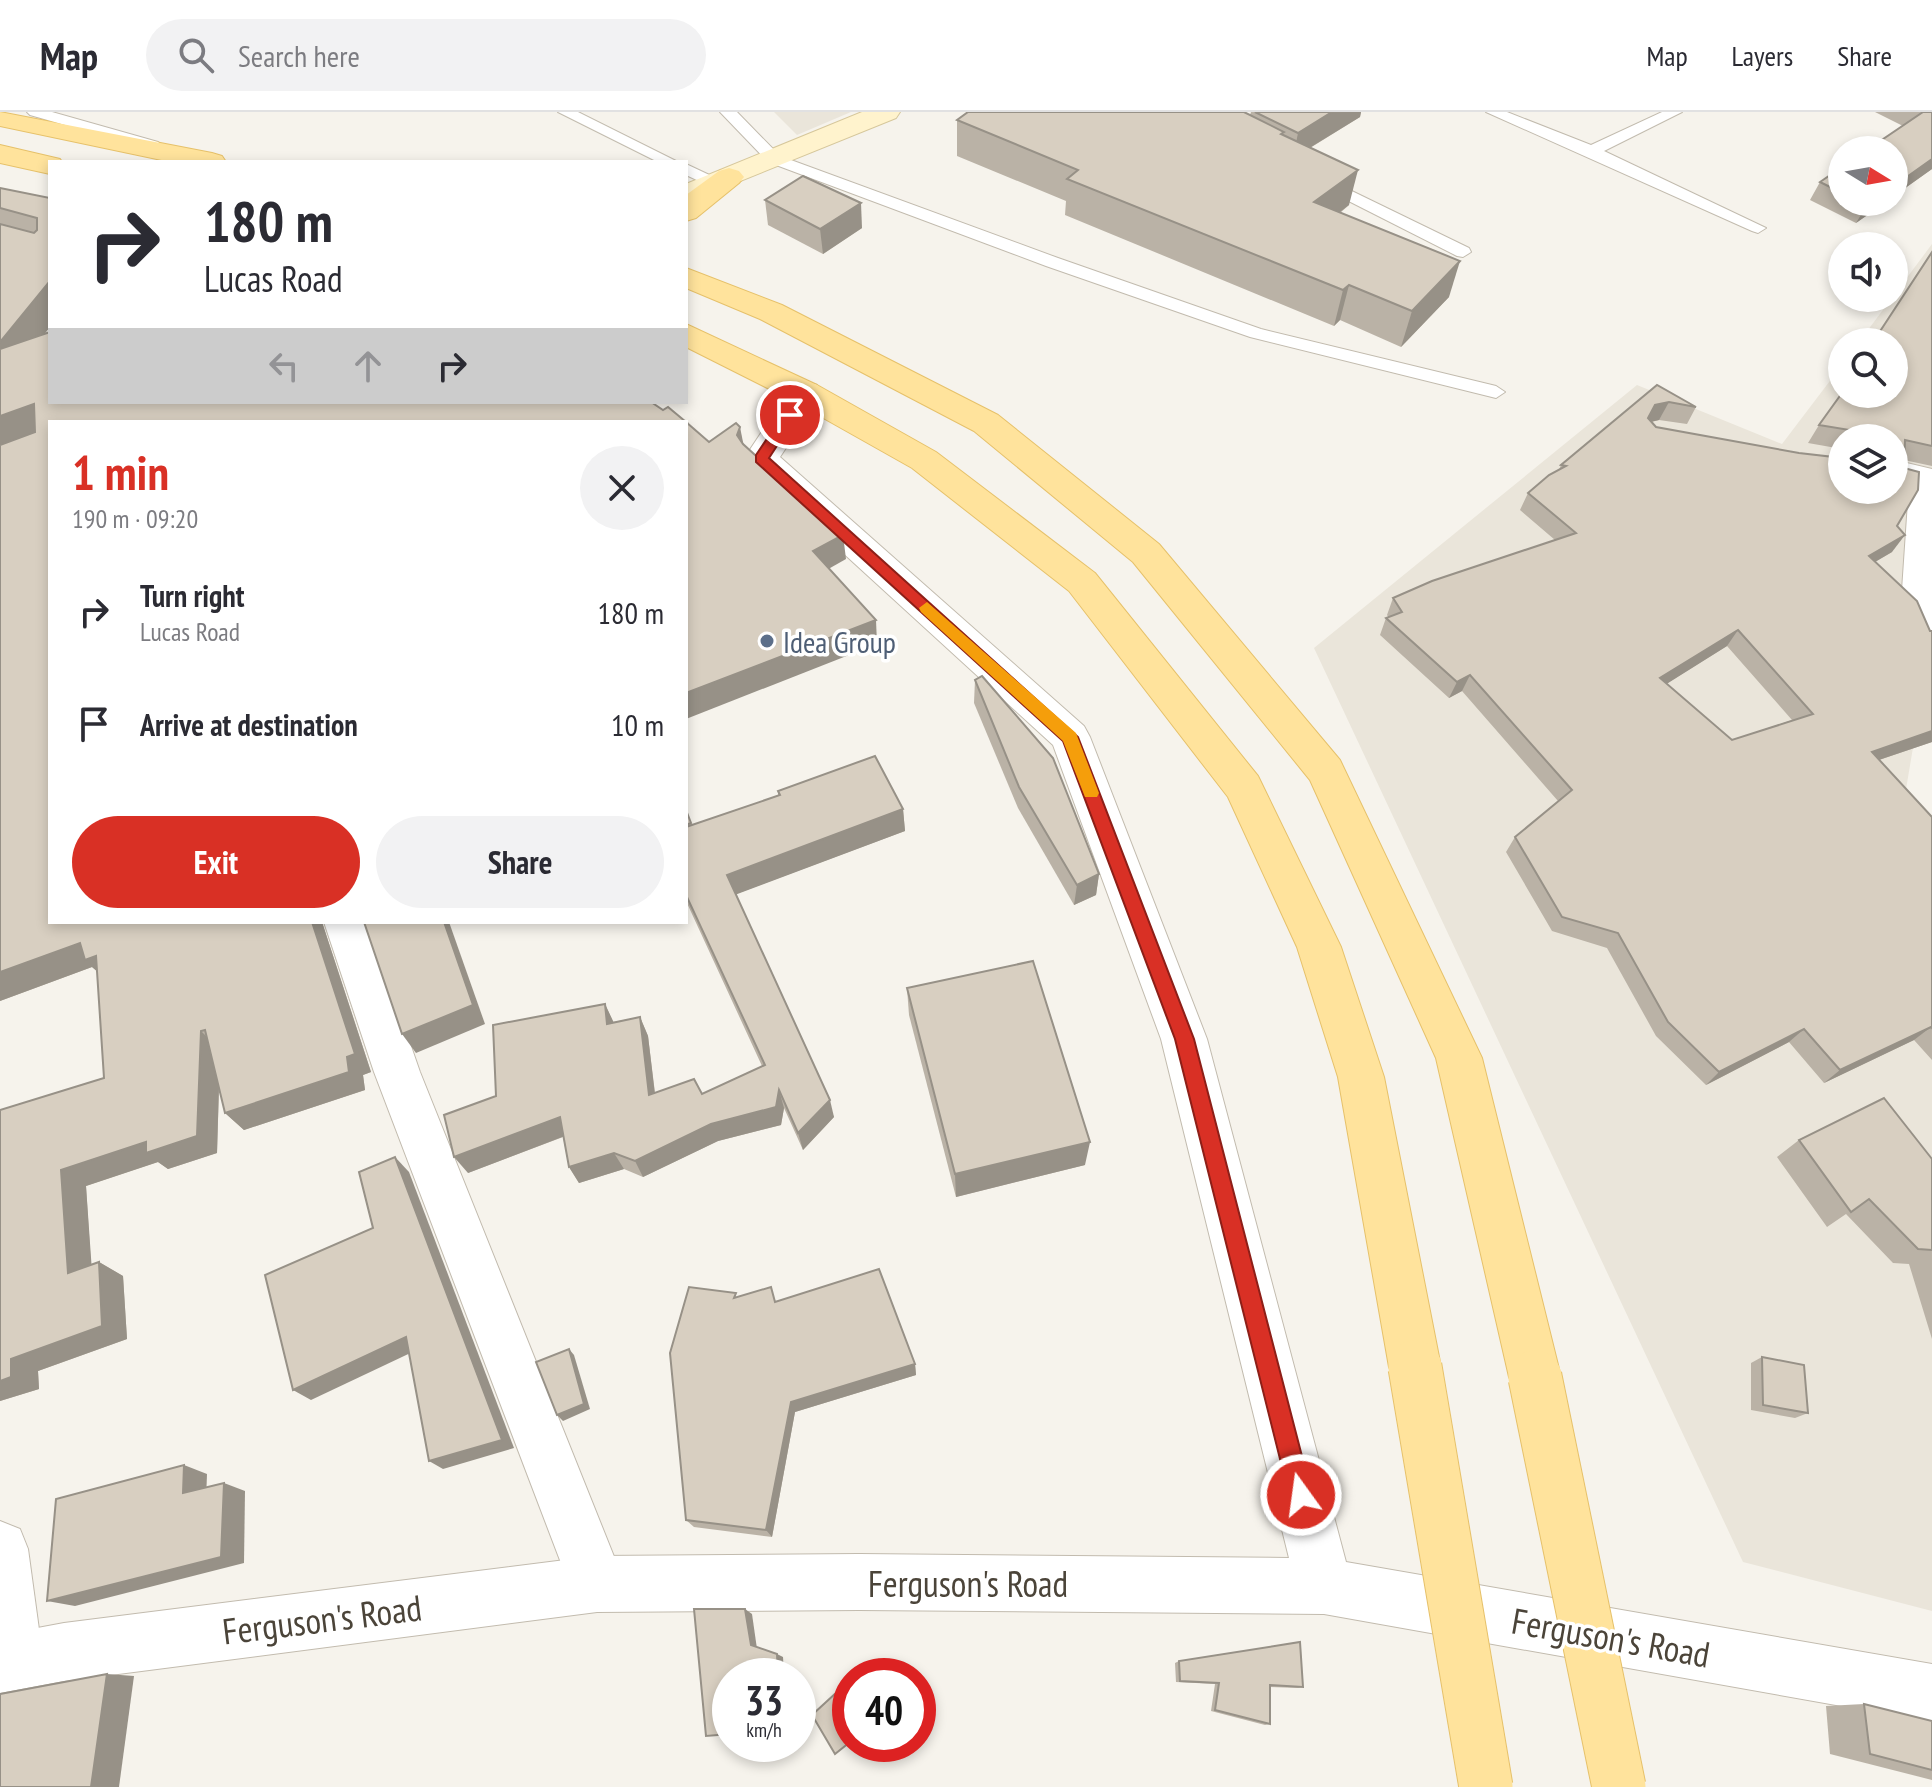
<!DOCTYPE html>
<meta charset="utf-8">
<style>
:root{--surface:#fff;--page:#f2f2f3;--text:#2b2b33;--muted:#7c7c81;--line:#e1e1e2;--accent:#d93025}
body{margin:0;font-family:"PT Sans Narrow",sans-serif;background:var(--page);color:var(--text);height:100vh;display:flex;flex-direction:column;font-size:30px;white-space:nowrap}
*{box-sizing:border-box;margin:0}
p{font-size:26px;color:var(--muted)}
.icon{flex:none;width:44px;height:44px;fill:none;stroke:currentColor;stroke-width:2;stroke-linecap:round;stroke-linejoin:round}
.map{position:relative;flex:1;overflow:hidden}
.details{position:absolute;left:48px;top:308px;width:640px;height:504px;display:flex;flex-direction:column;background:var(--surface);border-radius:0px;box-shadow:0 4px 12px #0003}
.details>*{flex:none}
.guide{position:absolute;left:48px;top:48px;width:640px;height:244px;border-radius:0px;box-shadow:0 4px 12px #0003;background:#fff;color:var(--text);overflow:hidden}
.needle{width:52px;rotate:101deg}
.controls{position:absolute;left:1828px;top:24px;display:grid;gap:16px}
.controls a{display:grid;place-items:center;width:80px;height:80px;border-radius:50%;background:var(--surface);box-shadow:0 4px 12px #0003;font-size:40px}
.speed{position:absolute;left:712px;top:1546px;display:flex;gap:16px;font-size:40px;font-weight:700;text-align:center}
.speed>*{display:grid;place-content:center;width:104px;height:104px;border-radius:50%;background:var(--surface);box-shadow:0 4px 12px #0003;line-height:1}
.speed small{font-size:20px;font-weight:400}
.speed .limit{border:12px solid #d22;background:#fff;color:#111}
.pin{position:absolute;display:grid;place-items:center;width:68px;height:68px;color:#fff;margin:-34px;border:4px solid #fff;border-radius:50%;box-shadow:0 2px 8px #0007}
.me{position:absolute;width:88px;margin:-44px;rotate:346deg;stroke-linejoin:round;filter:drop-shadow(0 0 6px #0008)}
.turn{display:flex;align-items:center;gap:28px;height:168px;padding:0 24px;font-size:36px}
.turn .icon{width:104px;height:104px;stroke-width:2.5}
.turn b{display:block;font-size:56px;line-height:68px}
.lanes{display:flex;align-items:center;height:76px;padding:0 24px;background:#0003;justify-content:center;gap:40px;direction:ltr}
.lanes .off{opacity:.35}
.round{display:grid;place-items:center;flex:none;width:84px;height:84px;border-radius:42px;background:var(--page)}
.summary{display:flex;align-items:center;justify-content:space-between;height:136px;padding:0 24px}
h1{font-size:48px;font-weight:700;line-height:60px;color:var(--accent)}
.cta{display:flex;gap:16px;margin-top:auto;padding:16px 24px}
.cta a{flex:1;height:92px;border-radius:48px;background:var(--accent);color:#fff;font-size:32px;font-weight:700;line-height:92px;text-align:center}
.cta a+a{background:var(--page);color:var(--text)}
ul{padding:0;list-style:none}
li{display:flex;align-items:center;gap:24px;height:112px;padding:0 24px}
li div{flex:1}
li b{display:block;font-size:30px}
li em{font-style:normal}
header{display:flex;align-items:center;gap:48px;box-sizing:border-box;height:112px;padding:0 40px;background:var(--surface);border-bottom:2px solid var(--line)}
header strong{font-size:38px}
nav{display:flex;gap:44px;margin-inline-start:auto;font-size:28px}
.search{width:560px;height:72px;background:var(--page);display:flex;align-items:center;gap:20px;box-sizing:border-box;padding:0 28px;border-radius:44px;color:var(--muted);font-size:30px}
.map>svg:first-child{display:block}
.residential{fill:#eae5da;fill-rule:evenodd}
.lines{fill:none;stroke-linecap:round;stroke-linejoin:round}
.service-casing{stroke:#c2bbae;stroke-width:2}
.minor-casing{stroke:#c2bbae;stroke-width:2}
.tertiary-casing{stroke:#c2bbae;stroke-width:2}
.secondary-casing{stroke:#d6c79b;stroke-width:2}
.primary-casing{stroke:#e6c16a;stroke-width:2}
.service{fill:#fff;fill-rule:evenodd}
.minor{fill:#fff;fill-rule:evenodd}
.tertiary{fill:#fff;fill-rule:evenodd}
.secondary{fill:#fff3cd;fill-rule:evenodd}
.primary{fill:#ffe39c;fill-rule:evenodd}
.primary-bridge-casing{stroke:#e6c16a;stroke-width:55;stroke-linecap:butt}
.primary-bridge{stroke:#ffe39c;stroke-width:53}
.wall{fill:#bab2a6;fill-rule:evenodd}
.shaded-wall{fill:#979187}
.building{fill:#d8cfc1;stroke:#979187;stroke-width:2;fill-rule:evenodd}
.route{fill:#d93025;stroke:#8d1f18;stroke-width:2}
.slow{fill:#f59e0b}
.service-dot{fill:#5c6f8a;stroke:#fff;stroke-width:3}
.labels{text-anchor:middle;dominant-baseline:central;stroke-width:7;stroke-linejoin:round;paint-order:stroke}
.service-label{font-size:30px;fill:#4e5e75;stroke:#fff;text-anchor:start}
.near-street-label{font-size:36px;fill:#4b4439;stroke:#fff}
</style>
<header>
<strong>Map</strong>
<div class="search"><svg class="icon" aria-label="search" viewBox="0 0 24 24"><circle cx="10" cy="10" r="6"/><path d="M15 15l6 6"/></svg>Search here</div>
<nav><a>Map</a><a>Layers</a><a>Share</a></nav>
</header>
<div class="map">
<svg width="1932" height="1675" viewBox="0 0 1932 1675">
<rect width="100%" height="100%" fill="#f6f3ec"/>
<g class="residential">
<path d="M774,0H851L797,23Z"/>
<path d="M1932,132V523L1904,689L1932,769V1499L1743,1450L1314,536L1637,273L1782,332L1842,253V282H1894V230H1859ZM1842,326H1894V378H1842Z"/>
</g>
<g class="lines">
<defs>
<g id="service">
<path d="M27,0H52L158,30L161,33L153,38L30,3Z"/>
<path d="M558,0H578L678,50H658Z"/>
<path d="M720,0H737L780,44L1058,146L1261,217L1496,274L1505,280L1496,286L1250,225L1046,154L768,50Z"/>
<path d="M1486,0H1507L1591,33L1662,0H1682L1604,39L1766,116L1758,121L1752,119Z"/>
<path d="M686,52L720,68L722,71L714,76L686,63Z"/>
<path d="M1325,66L1469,136L1471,140L1463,145L1457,144L1319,74L1317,71Z"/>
</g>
<g id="minor">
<path d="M1894,348L1932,357V538L1919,534L1901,493L1909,375L1894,372Z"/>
<path d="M324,810H368L420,960L625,1472L617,1492L597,1500L577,1492L569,1472L374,960Z"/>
<path d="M0,1409L20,1417L28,1437L43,1547L34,1567L14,1576L0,1570Z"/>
</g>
<path id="tertiary" d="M805,270L817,273L822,281L780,345L1084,614L1090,625L1207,927L1346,1450L1932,1552V1610L1324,1502L859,1498L597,1500L64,1569L0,1581V1523L64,1511L597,1444L859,1442L1289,1446L1161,927L1053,633L749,355L744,347L749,339L793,273Z"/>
<path id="secondary" d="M862,0H900L896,6L686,91V72Z"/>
<g id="primary">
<path d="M0,0L212,41L222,44L226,50H171L0,14Z"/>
<path d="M0,33L60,47L62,50H50V62L0,51Z"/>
<path d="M729,56L739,59L744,65L739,71L696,106L686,109V83L719,59Z"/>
<path d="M686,156L782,193L998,303L1159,432L1340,648L1482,946L1561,1265L1553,1283L1535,1291L1517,1283L1509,1265L1436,946L1310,668L1133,450L974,319L760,207L686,176Z"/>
<path d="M686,212L817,273L936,340L1095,461L1258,664L1341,835L1384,965L1441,1255L1433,1273L1415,1281L1397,1273L1389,1255L1338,965L1297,835L1228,685L1069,479L912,356L793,289L686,235Z"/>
</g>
</defs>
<use href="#service" class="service-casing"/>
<use href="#minor" class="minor-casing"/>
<use href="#tertiary" class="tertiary-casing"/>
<use href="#secondary" class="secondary-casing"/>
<use href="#primary" class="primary-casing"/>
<use href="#service" class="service"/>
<use href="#minor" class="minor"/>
<use href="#tertiary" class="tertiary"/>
<use href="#secondary" class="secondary"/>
<use href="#primary" class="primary"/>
<defs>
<g id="primary-bridge">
<path d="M1415,1255L1486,1675"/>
<path d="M1535,1265L1619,1675"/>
</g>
</defs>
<use href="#primary-bridge" class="primary-bridge-casing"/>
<use href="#primary-bridge" class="primary-bridge"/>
</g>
<g class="wall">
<path d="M1251,0H1361L1360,5L1310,36L1349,93L1340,101L1449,185L1401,235L1340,208L1334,214L1065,103L1066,89L957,44V8L1250,3Z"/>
<path d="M1875,0H1932V57L1894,84V38L1903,14Z"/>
<path d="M1842,55V90H1886L1856,111L1810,88L1820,70Z"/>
<path d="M0,76L50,86V215L44,222L50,290L663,298L686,310H50V810H322L371,960L363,963L365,978L244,1018L225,1001L219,977L217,1041L168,1057L158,1050L86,1074L91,1153L99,1150L123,1164L127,1227L38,1259L39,1277L0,1289V998L104,966L97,859L92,855L0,889Z"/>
<path d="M765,88L862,116L823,142L768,113Z"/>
<path d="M1932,140V354L1904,348L1897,414L1892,440L1875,450L1932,630L1879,648L1932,705V948L1914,928L1824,971L1789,930L1706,973L1656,924L1607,836L1552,819L1506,740L1515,725L1558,689L1462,579L1449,586L1380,523L1386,506H1389L1387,503L1393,486L1555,428L1520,398L1528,381L1559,358L1561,353L1657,273L1696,295L1687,312L1659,308L1651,310L1656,315L1842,378L1894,326H1842V337L1808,331L1819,313L1894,282ZM1727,534L1792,608L1732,628L1666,572Z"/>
<path d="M975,568L1099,762L1096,783L1074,793L1018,696L974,591Z"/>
<path d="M778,679L903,697L905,719L736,782L834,1005L803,1038L784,996L781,1013L718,1029L643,1065L624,1057L579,1071L569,1055L563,1025L468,1061L496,984L605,892L613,910L640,905L648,924L655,981L702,982L762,954L686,789V698L692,713L778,684Z"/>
<path d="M907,876L1085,1053L956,1085L909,903Z"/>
<path d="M1799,1028L1932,1047V1227L1909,1152L1893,1151L1846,1102L1827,1115L1777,1045Z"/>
<path d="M738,1185L777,1189L915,1252L916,1263L795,1300L772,1425L694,1415L686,1408Z"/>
<path d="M1762,1245L1808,1301L1795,1306L1751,1298V1251Z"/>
<path d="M1179,1549L1303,1575L1298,1576L1270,1575V1612L1265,1613L1211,1599L1215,1572L1176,1570L1175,1551Z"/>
<path d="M1864,1592L1932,1609V1668L1830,1642L1826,1594Z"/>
</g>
<g class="shaded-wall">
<path d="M1332,0H1361L1360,5L1293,46L1298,21Z"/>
<path d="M1932,47V57L1894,84V74Z"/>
<path d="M1358,58L1349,93L1306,126L1314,90Z"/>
<path d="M1871,90H1886L1856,111L1867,93Z"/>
<path d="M861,91L862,116L823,142L820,117Z"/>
<path d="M1460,149L1449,185L1401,235L1412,199Z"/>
<path d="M50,169V215L10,265L0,251V230Z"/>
<path d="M1349,173L1340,208L1334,214L1343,178Z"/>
<path d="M1669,290L1659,308L1646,311L1655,293Z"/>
<path d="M34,292L50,315L0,335V304Z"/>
<path d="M740,315L745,340L737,323Z"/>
<path d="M843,423L846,447L816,464L813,439Z"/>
<path d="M1905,423L1892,440L1856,461L1869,444Z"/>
<path d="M876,508L877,532L686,607V581Z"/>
<path d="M1738,518L1727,534L1649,583L1660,566Z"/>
<path d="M1470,563L1462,579L1449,586L1457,570Z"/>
<path d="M1932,619V630L1858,655L1872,640Z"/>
<path d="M903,697L905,719L732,784L727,763Z"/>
<path d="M1099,762L1096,783L1074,793L1077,773Z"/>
<path d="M312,810H322L371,960L363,963L365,978L244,1018L225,1001Z"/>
<path d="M444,810H449L485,912L416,941L402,922Z"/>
<path d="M80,831L96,844L107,868L92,855L0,889V860Z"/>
<path d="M605,892L614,911L607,912Z"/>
<path d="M640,905L648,924L657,1000L649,983Z"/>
<path d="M1931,915L1914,928L1824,971L1840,958Z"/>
<path d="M1804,917L1789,930L1706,973L1719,960Z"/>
<path d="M201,919L220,938L217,1041L168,1057L158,1050L86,1074L93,1174L68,1161L61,1058Z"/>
<path d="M779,978L784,996L781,1013L718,1029L643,1065L635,1049Z"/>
<path d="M830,988L834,1005L803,1038L798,1021Z"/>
<path d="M560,1005L570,1022L468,1061L454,1045Z"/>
<path d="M1090,1030L1085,1053L956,1085L955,1062Z"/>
<path d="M614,1041L624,1057L579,1071L569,1055Z"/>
<path d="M395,1045L409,1060L514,1336L443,1357L429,1349Z"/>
<path d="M99,1150L123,1164L127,1227L38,1259L39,1277L0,1289V1269L11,1247Z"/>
<path d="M406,1225L421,1236L311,1288L293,1278Z"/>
<path d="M569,1237L574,1243L590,1297L563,1309L557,1303Z"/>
<path d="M915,1252L916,1263L795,1300L772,1425L766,1418L791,1290Z"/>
<path d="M184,1353L207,1362L206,1389L183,1381Z"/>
<path d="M224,1371L245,1379L244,1451L75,1494L47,1489Z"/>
<path d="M745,1497L752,1502L757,1537L751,1533Z"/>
<path d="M777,1542L783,1545L784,1564H778Z"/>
<path d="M107,1562L134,1564L119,1675H91Z"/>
</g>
<g class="building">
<path d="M968,0H1244L1284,20L1281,22L1358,58L1314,90L1460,149L1412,199L1349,173L1343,178L1067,67L1078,58L957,8Z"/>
<path d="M1255,0H1332L1298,21Z"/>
<path d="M1923,0H1932V47L1894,74V38H1867Z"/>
<path d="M1842,55V81L1820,70Z"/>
<path d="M803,64L861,91L820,117L765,88Z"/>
<path d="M0,76L50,86V169L0,230V112L34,121L37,118V106L0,96Z"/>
<path d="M1932,140V334L1905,328L1904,356L1919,360L1918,378L1897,414L1905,423L1869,444L1917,489L1930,519H1932V619L1872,640L1932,705V916L1931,915L1840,958L1804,917L1719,960L1668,910L1618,821L1562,805L1515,725L1572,678L1470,563L1457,570L1386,506L1402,500L1393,486L1432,469L1576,421L1528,381L1549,363L1566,354L1561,353L1657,273L1696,295L1669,290L1655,293L1648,306L1656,315L1799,341L1842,346V378H1894V326H1856V319L1819,313L1842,281L1894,282V230H1873ZM1738,518L1813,602L1732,628L1660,566Z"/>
<path d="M50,220V290H651L663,298L668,295L686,310H50V810H312L355,942L347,945L349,960L225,1001L205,918L201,919L197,1024L146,1041V1030L61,1058L68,1161L99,1150L102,1214L11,1247V1265L0,1269V998L104,966L96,844L85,848L80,831L0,860V333L35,320L34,292L0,304V237Z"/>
<path d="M686,310L709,330L736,311L740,315L737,323L743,332L843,423L813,439L876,508L686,581Z"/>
<path d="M982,564L1053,646L1099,762L1077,773L1019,675L975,568Z"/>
<path d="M875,644L903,697L727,763L830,988L798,1021L779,978L776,995L711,1012L635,1049L614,1041L569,1055L560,1005L454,1045L444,1003L496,984L493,913L605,892L607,912L640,905L649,983L694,967L702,982L765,953L686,783V715L780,683L778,679Z"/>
<path d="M686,698L691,711L686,713Z"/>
<path d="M364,810H444L473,893L402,922Z"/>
<path d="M1033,849L1090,1030L955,1062L907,876Z"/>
<path d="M1884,986L1932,1047V1138L1918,1137L1869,1087L1851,1100L1799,1028Z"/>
<path d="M395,1045L502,1328L429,1349L406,1225L293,1278L265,1163L373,1116L359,1060Z"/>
<path d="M879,1157L915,1252L791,1290L766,1418L686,1408L670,1241L689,1175L736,1181L734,1186L771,1175L775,1190Z"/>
<path d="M569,1237L584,1292L557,1303L536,1250Z"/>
<path d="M1762,1245L1804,1253L1808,1301L1763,1293Z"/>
<path d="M184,1353L183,1381L224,1371L221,1445L47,1489L56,1387Z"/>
<path d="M694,1497H745L751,1533L777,1542L778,1564H730V1622L706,1624Z"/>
<path d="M1300,1530L1303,1575L1270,1573V1612L1215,1598L1219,1571L1180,1569L1179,1549Z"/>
<path d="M107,1562L91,1675H0V1582Z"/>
<path d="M850,1568V1630L835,1642L812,1603Z"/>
<path d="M1864,1592L1932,1609V1658L1870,1642Z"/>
</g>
<path class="route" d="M790,299L797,303L769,346L1078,625L1194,927L1312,1383L1309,1391L1301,1394L1293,1391L1289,1383L1175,927L1063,629L756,350V343L785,300Z"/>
<path class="slow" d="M927,490L1076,621L1099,681L1097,685H1085L1063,629L921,500L919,496Z"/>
<circle class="service-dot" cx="767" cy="529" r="8"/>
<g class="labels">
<g class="service-label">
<text x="783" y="529">Idea Group</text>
</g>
<g class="near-street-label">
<text x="968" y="1471">Ferguson's Road</text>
<text transform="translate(322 1507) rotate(-7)">Ferguson's Road</text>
<text transform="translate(1611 1525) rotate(10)">Ferguson's Road</text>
</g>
</g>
</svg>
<div class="controls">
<a><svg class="needle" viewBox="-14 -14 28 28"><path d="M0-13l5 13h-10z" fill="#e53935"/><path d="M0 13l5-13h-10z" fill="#7c7c81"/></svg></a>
<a><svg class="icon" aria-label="sound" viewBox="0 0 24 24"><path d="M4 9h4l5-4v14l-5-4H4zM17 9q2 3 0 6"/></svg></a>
<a><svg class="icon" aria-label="search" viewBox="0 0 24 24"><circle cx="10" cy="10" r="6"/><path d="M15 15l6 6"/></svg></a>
<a><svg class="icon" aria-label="layers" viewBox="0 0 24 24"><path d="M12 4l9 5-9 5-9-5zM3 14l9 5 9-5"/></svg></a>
</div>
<div class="speed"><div>33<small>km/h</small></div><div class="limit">40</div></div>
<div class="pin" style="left:790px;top:303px;background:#d93025"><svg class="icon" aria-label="arrive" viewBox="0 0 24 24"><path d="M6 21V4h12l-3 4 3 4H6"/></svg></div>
<svg class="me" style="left:1301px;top:1383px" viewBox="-20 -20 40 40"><circle r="17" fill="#d93025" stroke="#fff" stroke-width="3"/><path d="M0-11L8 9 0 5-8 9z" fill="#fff"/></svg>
<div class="guide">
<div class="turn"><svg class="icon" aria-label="right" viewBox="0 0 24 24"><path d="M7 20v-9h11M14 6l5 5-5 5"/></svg><div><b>180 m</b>Lucas Road</div></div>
<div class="lanes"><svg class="icon off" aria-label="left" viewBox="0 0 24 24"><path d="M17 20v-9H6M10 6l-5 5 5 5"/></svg><svg class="icon off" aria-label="ahead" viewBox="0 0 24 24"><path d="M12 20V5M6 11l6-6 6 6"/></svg><svg class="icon" aria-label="right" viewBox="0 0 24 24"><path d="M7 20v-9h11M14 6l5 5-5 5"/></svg></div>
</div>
<section class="details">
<div class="summary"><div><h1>1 min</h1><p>190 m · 09:20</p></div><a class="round"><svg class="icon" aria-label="close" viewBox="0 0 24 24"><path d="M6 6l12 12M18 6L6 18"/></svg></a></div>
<ul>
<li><svg class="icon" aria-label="right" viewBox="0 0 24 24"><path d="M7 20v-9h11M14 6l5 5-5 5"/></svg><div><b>Turn right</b><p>Lucas Road</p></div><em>180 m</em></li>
<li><svg class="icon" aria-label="arrive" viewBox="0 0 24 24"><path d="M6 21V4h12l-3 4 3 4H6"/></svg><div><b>Arrive at destination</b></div><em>10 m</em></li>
</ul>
<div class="cta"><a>Exit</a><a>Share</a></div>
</section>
</div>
